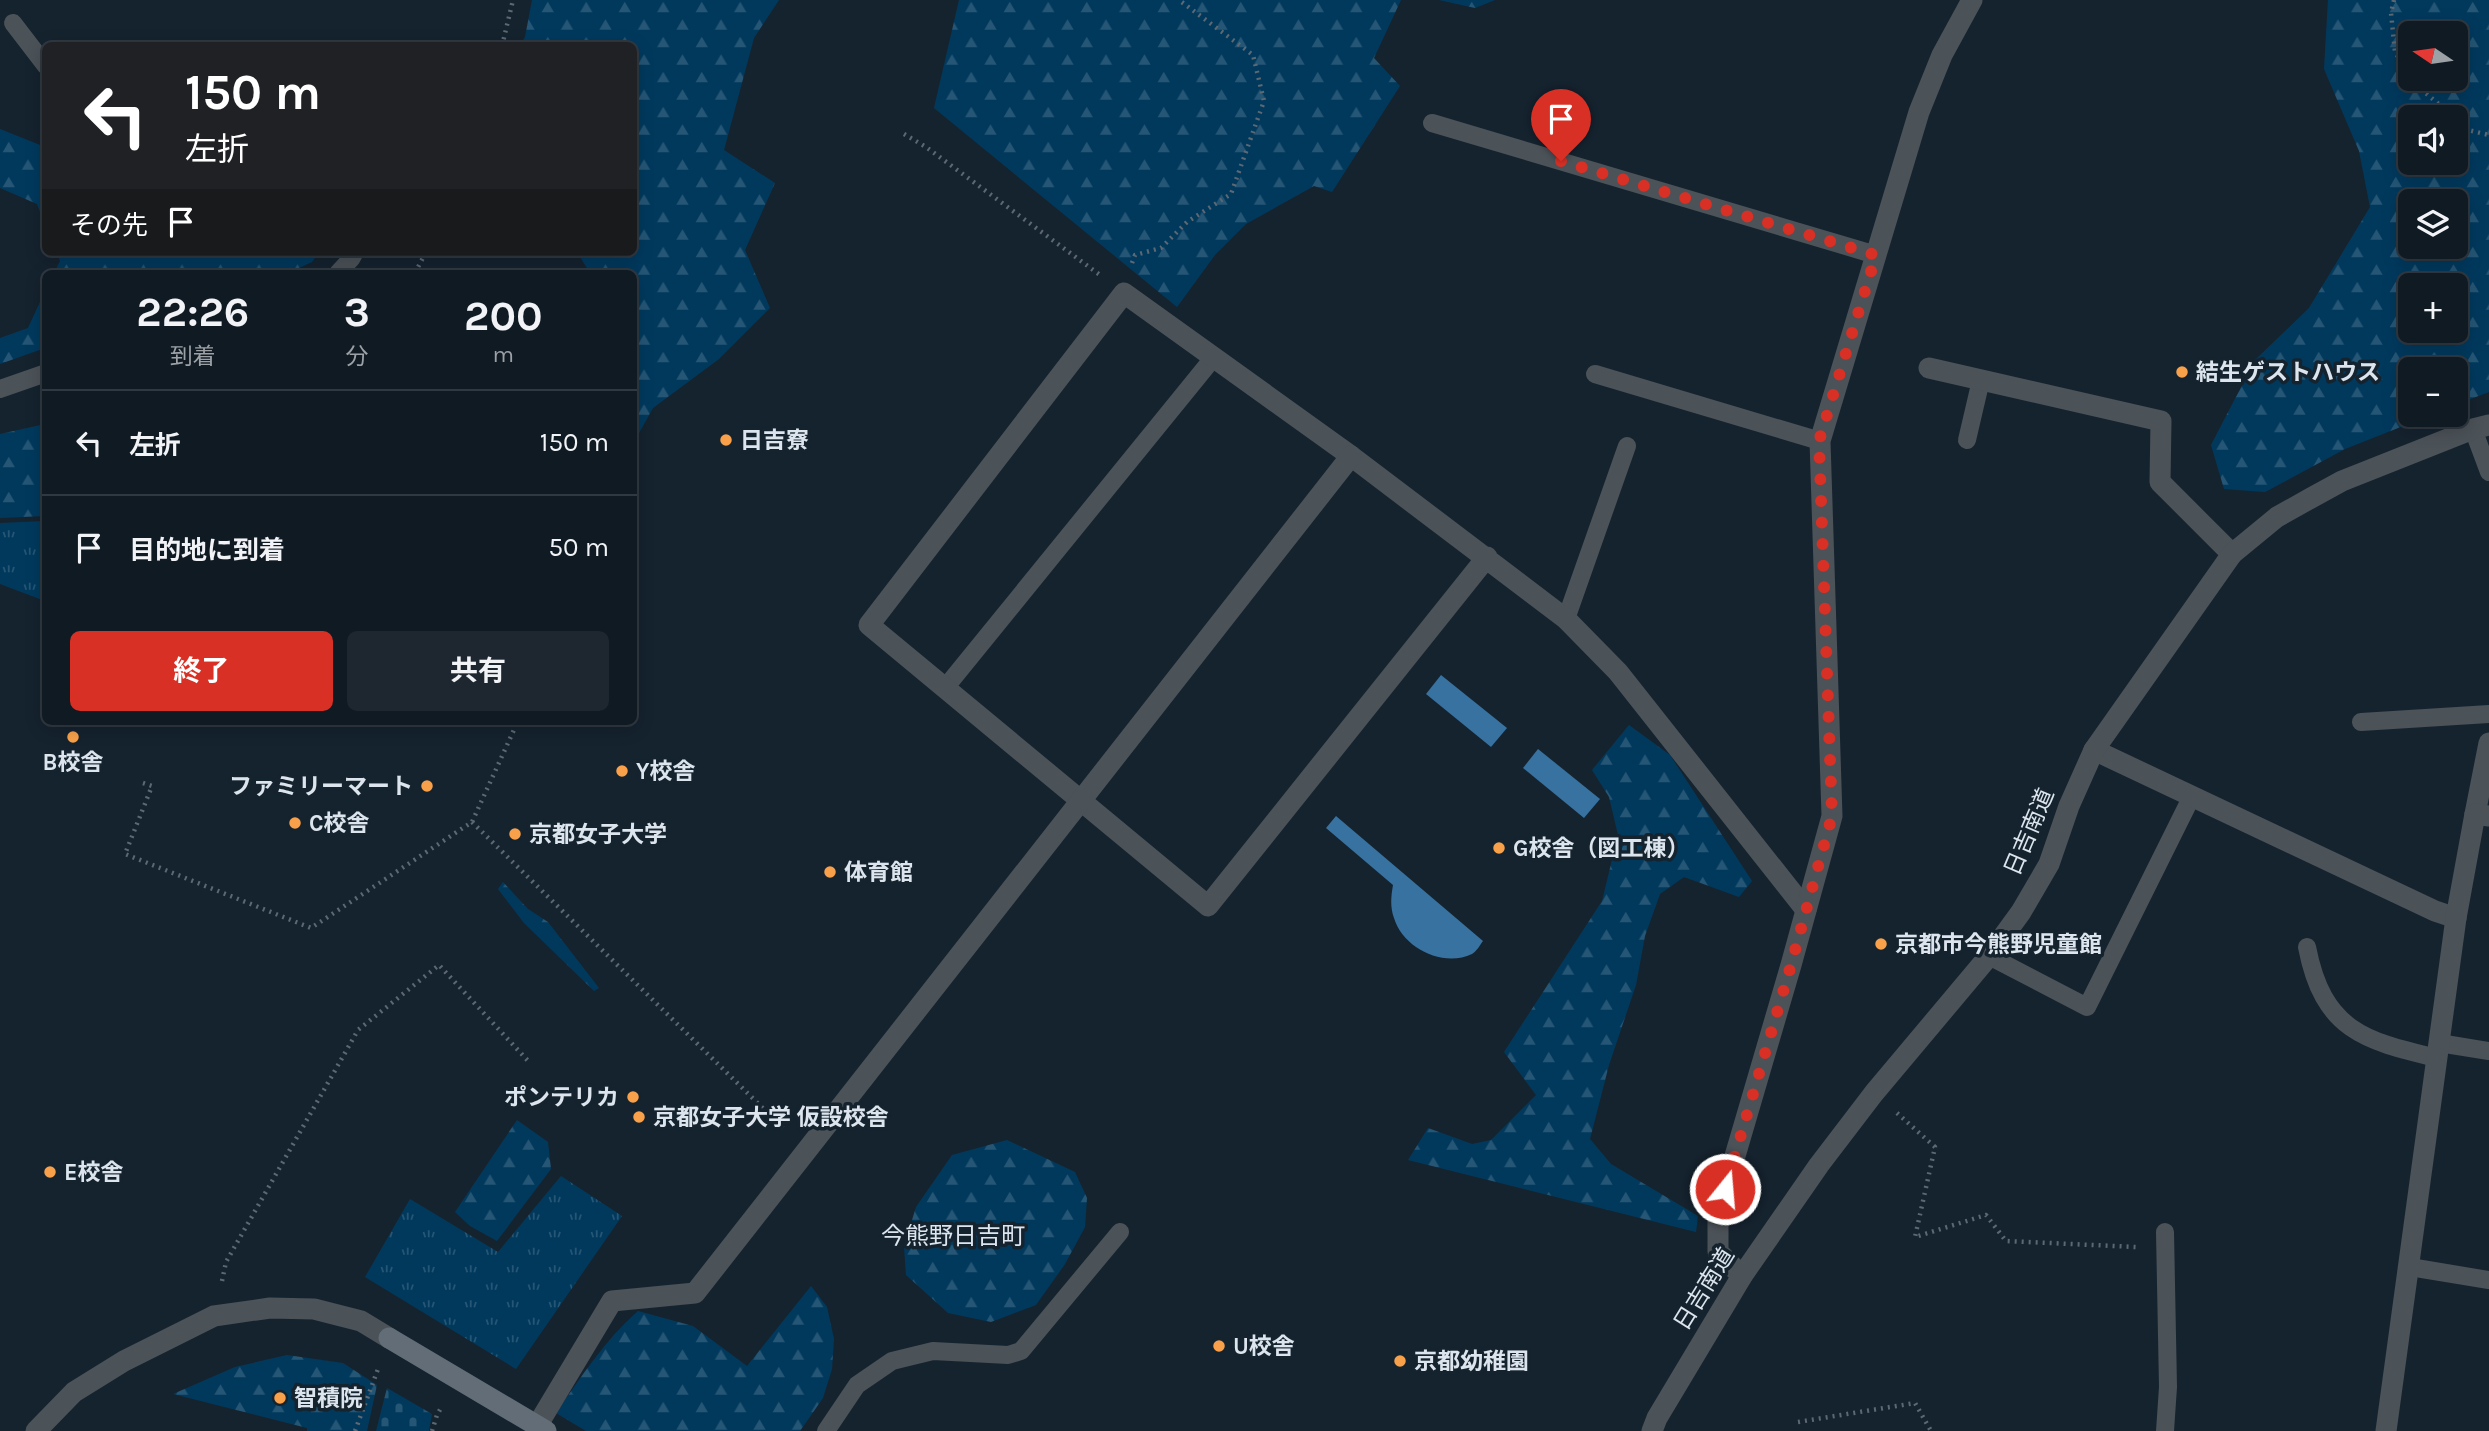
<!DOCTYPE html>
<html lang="ja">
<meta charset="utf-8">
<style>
:root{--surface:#101a23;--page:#1e2730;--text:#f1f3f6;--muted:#9ca1a6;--line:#303841;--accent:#d93025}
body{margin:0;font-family:Karla,"Noto Sans JP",sans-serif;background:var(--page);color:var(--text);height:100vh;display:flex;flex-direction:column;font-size:26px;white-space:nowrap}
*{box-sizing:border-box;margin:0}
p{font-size:23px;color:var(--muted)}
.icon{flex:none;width:38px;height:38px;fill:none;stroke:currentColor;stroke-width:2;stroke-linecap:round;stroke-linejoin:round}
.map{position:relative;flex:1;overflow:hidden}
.drawer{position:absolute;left:42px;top:270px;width:595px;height:455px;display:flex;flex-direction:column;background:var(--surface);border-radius:10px;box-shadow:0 4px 18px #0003,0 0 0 2px var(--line)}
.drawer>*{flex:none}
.guide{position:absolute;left:42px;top:42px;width:595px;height:214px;border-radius:10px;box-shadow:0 4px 18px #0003,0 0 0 2px var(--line);background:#202124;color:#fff;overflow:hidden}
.needle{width:46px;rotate:283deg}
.buttons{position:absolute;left:2398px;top:21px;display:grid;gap:14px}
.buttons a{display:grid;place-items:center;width:70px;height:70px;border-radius:10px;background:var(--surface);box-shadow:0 4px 18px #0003,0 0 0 2px var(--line);font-size:35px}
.pin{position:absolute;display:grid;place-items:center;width:60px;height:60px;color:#fff;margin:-72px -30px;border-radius:50% 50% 50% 0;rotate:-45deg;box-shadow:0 0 7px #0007}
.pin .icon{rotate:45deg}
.me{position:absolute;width:77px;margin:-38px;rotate:17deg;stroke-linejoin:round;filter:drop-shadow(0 0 5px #0008)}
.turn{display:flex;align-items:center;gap:24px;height:147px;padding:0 28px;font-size:32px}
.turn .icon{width:91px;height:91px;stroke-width:2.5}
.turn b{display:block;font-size:49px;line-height:60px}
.then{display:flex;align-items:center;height:66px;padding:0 28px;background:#0003;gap:14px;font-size:26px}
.eta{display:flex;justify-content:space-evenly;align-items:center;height:119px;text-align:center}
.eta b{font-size:42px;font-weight:700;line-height:49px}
.primary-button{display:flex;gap:14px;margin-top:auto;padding:14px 28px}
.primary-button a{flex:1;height:80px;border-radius:10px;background:var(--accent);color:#fff;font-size:28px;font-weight:700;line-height:80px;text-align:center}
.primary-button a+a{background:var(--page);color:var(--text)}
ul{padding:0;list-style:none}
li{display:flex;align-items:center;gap:21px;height:105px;padding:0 28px;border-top:2px solid var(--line)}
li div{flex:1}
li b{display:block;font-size:26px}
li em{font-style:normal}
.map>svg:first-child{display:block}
.grass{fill:url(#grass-tufts)}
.forest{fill:url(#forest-firs);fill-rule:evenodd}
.cemetery{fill:url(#cemetery-stones)}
.water{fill:#3872a0}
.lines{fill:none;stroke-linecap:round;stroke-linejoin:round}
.path{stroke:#5c6873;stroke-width:4.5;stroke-dasharray:2 5;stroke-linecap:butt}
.lane{stroke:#4b5258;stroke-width:18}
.street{stroke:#4b5258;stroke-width:21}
.secondary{stroke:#626d77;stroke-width:21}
.route{stroke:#d93025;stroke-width:12;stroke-dasharray:0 21.6}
.poi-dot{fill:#f8a14a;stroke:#15232f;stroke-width:2.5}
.labels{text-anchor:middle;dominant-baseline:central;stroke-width:7;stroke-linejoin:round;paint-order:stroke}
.poi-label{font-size:23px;font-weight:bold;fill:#dce5ed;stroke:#15232f;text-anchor:start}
.street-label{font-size:23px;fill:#dce5ed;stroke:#15232f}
.neighbourhood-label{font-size:24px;fill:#dce5ed;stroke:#15232f}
</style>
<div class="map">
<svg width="2489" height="1431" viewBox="0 0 2489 1431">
<defs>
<pattern id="grass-tufts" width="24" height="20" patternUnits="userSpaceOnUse" patternTransform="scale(1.75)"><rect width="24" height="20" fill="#01395d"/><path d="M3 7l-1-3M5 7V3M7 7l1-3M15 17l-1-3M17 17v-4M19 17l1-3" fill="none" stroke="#255675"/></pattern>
<pattern id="forest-firs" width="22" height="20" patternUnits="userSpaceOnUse" patternTransform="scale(1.75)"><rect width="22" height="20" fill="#01395d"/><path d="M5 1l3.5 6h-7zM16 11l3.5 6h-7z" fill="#255675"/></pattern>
<pattern id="cemetery-stones" width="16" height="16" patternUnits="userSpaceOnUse" patternTransform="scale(1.75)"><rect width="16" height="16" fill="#01395d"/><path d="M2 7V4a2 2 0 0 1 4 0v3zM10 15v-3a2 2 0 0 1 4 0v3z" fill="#255675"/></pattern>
</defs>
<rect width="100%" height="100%" fill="#15232f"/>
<g class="grass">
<path d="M45,521H46L45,601L0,584V523Z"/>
<path d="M561,1176L622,1216L516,1369L365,1277L410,1199L498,1252Z"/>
</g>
<g class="forest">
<path d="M532,0H779L754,38L724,150L775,183L745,250L770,308L719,359L653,408L634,442V273H590L577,252H634V46L520,45L525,37Z"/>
<path d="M959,0H1401L1374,58L1400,86L1332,192L1314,186L1246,224L1215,255L1177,307L934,108Z"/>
<path d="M1439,0H1495L1475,8Z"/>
<path d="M2328,0H2489V392L2455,405V369H2410V415H2431L2345,449L2265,492L2224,489L2211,445L2255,360L2309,308L2370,207L2359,151L2324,69ZM2410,33H2455V79H2410ZM2410,117H2455V163H2410ZM2410,201H2455V247H2410ZM2410,285H2455V331H2410Z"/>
<path d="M0,129L45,147V225L37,204L0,188Z"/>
<path d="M57,252H319L312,262L288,273H54L60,261Z"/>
<path d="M45,291V348L0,364V338L28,328Z"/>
<path d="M45,424V516L0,518V434Z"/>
<path d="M1629,725L1670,755L1752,881L1739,897L1684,877L1660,894L1645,936L1636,985L1609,1065L1590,1139L1611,1164L1698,1216L1696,1232L1408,1160L1428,1128L1472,1144L1491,1140L1536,1095L1504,1052L1602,901L1618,835L1609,797L1592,770Z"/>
<path d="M503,882L528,909L548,922L599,988L594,991L524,923L498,889Z"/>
<path d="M517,1120L548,1142L551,1169L497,1241L470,1226L455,1212Z"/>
<path d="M1007,1140L1075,1172L1087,1198L1085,1227L1065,1264L1036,1305L991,1322L948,1313L906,1275L904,1246L916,1207L952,1155Z"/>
<path d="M811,1286L827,1307L834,1339L832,1369L823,1398L800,1431H586L556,1413C581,1377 605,1340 638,1311L693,1326L747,1366Z"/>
<path d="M287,1355L343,1363L377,1385L367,1431H307V1428L173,1394L235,1367Z"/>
</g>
<path class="cemetery" d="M387,1388L432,1414L429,1431H376Z"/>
<g class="water">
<path d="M1441,675L1507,728L1491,747L1426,694Z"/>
<path d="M1538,749L1600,799L1584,818L1523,768Z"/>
<path d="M1336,816L1483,941C1480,945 1477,951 1472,954C1443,968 1403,948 1394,918C1390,907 1391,896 1393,885L1326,828Z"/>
</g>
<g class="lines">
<g class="path">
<path d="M2394,0L2391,13L2395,52L2410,76"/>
<path d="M502,46L513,0"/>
<path d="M2411,79L2415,84L2454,117"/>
<path d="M2455,118L2468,130L2489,135"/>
<path d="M904,134L926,147L1100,275"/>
<path d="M1132,263L1135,255L1161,248L1187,222L1231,194L1264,101L1253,55L1179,0"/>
<path d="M415,273L426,252"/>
<path d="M143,783L152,786L125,854L311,928L472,822L518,721"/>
<path d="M472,822L783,1128"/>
<path d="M1897,1113L1935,1147L1915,1237L1986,1215L2006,1241L2136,1247"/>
<path d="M222,1281L226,1262L358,1030L439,965L530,1063"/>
<path d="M1798,1422L1915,1403L1931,1431"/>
<path d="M355,1431L378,1369"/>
<path d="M432,1431L437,1415L442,1406"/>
</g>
<g class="lane">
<path d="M13,23L46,66"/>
<path d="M1432,123L1876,255"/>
<path d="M338,273L351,259L355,252"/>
<path d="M1595,374L1820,441"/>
<path d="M0,389L46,373"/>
<path d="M2473,429L2489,472"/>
<path d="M1967,440L1981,380"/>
<path d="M1566,619L1627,446"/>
<path d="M945,688L1214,357"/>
<path d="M2361,722L2489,714"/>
<path d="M2307,947C2323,1030 2364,1041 2437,1058"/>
<path d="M1989,956L2087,1007L2192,796"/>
<path d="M2439,1043L2489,1051"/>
<path d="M2410,1267L2489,1280"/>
<path d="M826,1431L857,1385L892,1361L933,1351L1008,1355L1021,1351L1120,1232"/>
<path d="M2165,1431L2168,1387L2165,1232"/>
</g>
<g class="street">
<path d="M1929,368L2161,421L2160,482L2232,554"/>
<path d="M1487,557L1208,906L869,625L1124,293L1351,456L1566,619L1618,672L1806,910"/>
<path d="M2094,750L2435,911L2456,918"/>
<path d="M2475,814L2489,743"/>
<path d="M1742,1276L1718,1252V1214L1791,965L1832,816L1820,441L1919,112L1942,55L1972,0"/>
<path d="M537,1426L612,1301L695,1293L1351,456"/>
<path d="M36,1431L74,1392L124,1361L214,1316L270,1308L314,1309L361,1321L389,1338"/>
<path d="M1652,1431L1657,1418L1742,1276L1819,1165L1874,1093L1989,956L2021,912L2049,864L2069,806L2094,750L2232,554L2277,517L2311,498L2342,481L2473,429L2489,425"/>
<path d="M2386,1431L2456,918L2475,814L2489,816"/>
</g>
<path class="secondary" d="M389,1338L546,1431"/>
</g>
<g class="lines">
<path class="route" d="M1561,161L1876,255L1819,441L1832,816L1791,965L1725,1189"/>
</g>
<g class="poi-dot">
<circle cx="2182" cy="372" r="7"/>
<circle cx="726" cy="440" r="7"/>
<circle cx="73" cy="737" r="7"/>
<circle cx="622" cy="771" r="7"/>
<circle cx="427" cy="786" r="7"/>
<circle cx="295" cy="823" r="7"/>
<circle cx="515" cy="834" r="7"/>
<circle cx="1499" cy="848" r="7"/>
<circle cx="830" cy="872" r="7"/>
<circle cx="1881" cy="944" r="7"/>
<circle cx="633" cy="1097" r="7"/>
<circle cx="639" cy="1117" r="7"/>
<circle cx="50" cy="1172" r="7"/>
<circle cx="1219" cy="1346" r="7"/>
<circle cx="1400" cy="1361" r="7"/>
<circle cx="280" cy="1398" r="7"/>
</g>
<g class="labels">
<g class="poi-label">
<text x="2196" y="372">結生ゲストハウス</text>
<text x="740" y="440">日吉寮</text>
<text x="73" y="762" text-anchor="middle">B校舎</text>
<text x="636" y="771">Y校舎</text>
<text x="413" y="786" text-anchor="end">ファミリーマート</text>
<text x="309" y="823">C校舎</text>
<text x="529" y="834">京都女子大学</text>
<text x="1513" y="848">G校舎（図工棟）</text>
<text x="844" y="872">体育館</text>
<text x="1895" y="944">京都市今熊野児童館</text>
<text x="619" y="1097" text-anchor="end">ポンテリカ</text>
<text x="653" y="1117">京都女子大学 仮設校舎</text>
<text x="64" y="1172">E校舎</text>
<text x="1233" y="1346">U校舎</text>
<text x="1414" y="1361">京都幼稚園</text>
<text x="294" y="1398">智積院</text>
</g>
<g class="street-label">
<text transform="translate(2029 832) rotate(-67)">日吉南道</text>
<text transform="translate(1704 1289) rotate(-58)">日吉南道</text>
</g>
<g class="neighbourhood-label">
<text x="953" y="1236">今熊野日吉町</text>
</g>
</g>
</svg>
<div class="buttons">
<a><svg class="needle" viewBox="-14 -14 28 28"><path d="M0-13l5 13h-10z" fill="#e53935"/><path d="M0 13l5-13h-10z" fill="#9ca1a6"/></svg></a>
<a><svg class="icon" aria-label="sound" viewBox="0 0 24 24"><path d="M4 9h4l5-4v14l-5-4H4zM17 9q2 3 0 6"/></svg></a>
<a><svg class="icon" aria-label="layers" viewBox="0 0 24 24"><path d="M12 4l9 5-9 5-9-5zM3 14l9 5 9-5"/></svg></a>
<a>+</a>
<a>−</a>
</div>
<div class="pin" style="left:1561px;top:161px;background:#d93025"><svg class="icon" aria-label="arrive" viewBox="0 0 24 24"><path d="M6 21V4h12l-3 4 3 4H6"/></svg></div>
<svg class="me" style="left:1725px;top:1189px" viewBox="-20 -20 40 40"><circle r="17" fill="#d93025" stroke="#fff" stroke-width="3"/><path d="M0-11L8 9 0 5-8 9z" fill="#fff"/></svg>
<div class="guide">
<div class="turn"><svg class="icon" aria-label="left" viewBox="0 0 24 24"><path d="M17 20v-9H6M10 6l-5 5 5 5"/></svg><div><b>150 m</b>左折</div></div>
<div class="then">その先<svg class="icon" aria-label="arrive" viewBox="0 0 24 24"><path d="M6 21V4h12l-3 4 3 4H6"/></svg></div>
</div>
<section class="drawer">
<div class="eta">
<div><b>22:26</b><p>到着</p></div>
<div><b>3</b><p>分</p></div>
<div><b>200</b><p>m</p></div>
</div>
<ul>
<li><svg class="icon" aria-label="left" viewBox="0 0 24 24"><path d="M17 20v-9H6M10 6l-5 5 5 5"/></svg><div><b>左折</b></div><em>150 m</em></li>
<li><svg class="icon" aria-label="arrive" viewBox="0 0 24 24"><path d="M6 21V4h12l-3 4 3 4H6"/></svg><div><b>目的地に到着</b></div><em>50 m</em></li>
</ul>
<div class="primary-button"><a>終了</a><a>共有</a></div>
</section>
</div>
